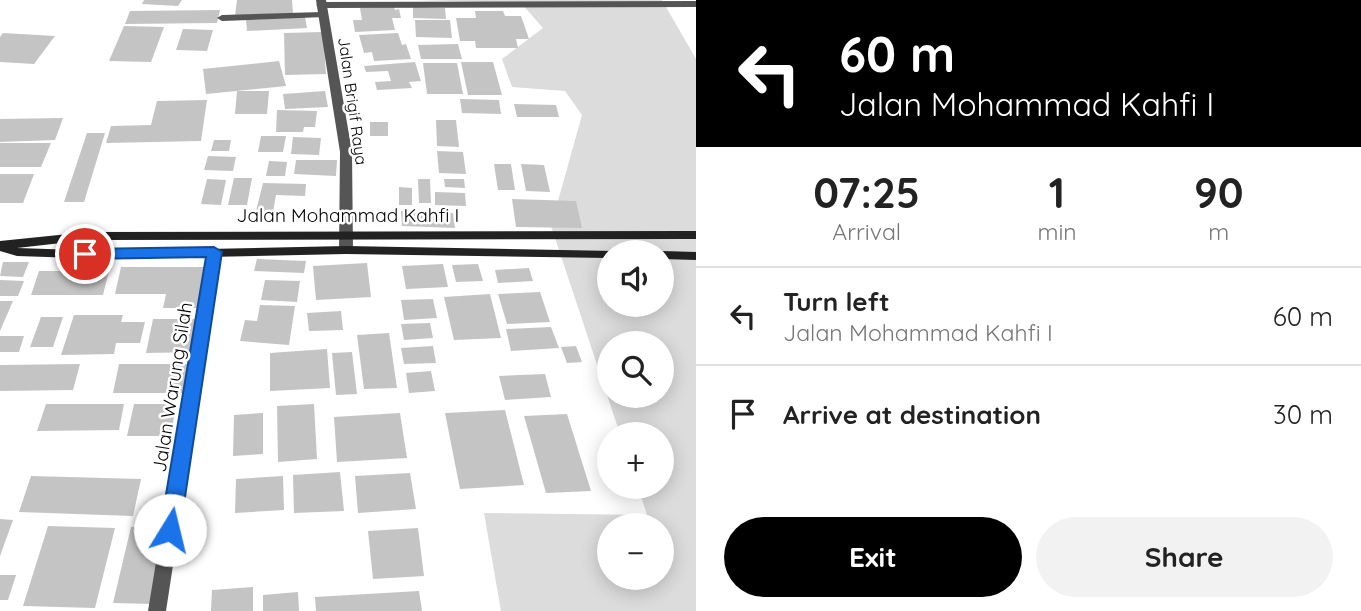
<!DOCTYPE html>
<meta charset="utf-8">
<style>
:root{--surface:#fff;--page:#f2f2f2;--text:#222;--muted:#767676;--line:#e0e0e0;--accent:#000}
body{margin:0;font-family:Quicksand,sans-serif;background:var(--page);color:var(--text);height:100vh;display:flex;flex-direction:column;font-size:26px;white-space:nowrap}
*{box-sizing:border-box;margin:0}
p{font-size:23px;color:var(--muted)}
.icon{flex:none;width:38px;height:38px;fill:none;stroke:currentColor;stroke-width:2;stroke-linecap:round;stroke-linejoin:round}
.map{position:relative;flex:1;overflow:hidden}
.drawer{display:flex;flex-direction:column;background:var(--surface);width:665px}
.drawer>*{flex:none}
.top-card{background:#000;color:#fff;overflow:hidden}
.buttons{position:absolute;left:597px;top:240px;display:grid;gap:14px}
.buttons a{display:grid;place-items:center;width:77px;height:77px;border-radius:50%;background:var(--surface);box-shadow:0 4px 18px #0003;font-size:35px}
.pin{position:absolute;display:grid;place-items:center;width:60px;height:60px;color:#fff;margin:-30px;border:4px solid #fff;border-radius:50%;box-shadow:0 2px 7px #0007}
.me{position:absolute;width:77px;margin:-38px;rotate:9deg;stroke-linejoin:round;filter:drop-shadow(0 0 5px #0008)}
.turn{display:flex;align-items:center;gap:24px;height:147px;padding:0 28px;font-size:32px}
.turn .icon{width:91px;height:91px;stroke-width:2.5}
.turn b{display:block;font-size:49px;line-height:60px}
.eta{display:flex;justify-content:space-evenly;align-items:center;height:119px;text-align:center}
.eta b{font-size:42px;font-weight:800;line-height:49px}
.action{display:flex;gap:14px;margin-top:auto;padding:14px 28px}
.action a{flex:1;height:80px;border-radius:42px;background:var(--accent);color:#fff;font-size:28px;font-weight:800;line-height:80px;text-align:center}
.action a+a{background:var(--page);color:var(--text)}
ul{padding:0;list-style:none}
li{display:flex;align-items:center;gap:21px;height:98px;padding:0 28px;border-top:2px solid var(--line)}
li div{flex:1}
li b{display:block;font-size:26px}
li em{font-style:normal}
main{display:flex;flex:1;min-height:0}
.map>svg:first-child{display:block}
.green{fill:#dcdcdc;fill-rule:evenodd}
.building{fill:#c4c4c4}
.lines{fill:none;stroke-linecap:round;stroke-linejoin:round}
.minor{fill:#555;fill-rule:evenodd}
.tertiary{fill:#555;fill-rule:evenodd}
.secondary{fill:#222;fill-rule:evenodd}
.route{fill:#1a73e8;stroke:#114b97;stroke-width:2}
.labels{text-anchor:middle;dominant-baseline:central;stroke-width:5;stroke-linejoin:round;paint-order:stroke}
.far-street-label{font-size:16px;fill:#000;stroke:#fff}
.street-label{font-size:19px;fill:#000;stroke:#fff}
</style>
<main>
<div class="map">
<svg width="696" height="611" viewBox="0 0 696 611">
<rect width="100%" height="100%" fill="#fff"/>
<path class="green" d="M415,0H662L696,59V611H501L484,513L647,515L638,487L662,486V434H620L551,226L582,115L565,91L512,87L502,59L543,28L521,3ZM609,252H662V304H609ZM609,343H662V396H609ZM609,525H662V578H609Z"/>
<g class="building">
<path d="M144,0H182L178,6L142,4Z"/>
<path d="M237,0H292L293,14L235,16Z"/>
<path d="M394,7L395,10L399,9L401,18H392L395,30L355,32L353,20H362L360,8Z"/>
<path d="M413,7L445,8L446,19L413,18Z"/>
<path d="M220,10L217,23L125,24L130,11Z"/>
<path d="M475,11H503L505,16H521L529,39H516L518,48H476L475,41H460L456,18H476Z"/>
<path d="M305,17L307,28L247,31L246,20Z"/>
<path d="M415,20H450L452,38L416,37Z"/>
<path d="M124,26L164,27L151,62L109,61Z"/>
<path d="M183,29L213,30L207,51L176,50Z"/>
<path d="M323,32L326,74L285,75L284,33Z"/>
<path d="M3,33L55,36L34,64L0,62V37Z"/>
<path d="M398,33L402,45L406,44L411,59L374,61L372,52L364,53L359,35Z"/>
<path d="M458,44L462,59H421L418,45Z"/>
<path d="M279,61L286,86L206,94L203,69Z"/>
<path d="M415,62L421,81L409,82L412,88L377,90L375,82L391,81L388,71L366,72L364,66Z"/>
<path d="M461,62H493L502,95H468Z"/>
<path d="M423,63H457L463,94H427Z"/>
<path d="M237,91H269L267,114H235Z"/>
<path d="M325,91L328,107L285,109L283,94Z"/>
<path d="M460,99L499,100L501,114L462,113Z"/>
<path d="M207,100L201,141L106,143L111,126L151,125L157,101Z"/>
<path d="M514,104L556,105L559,117H517Z"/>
<path d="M277,110L317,111L315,127H304L303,132H276Z"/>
<path d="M63,118L55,140L0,142V119Z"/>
<path d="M436,120H456L459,147L437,146Z"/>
<rect x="370" y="122" width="18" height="14"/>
<path d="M87,133H105L84,202H64Z"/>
<path d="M261,136H286L283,152H258Z"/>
<path d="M293,137L321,138L319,155L291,154Z"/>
<path d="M214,140H231L229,151H211Z"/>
<path d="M0,143H51L41,167H0Z"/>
<path d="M437,151L463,152L466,174L439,173Z"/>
<path d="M208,156L236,157L233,171L204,170Z"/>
<path d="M296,160H337L336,176L294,174Z"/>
<path d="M269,161L287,162L285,176H266Z"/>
<path d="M494,164H511L515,190H498Z"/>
<path d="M521,164L544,165L550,192L526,191Z"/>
<path d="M0,174H34L23,203H0Z"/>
<path d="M234,178H252L247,205H228Z"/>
<path d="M207,179L226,180L221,205L201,204Z"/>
<path d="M418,179H430L431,203H419Z"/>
<path d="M444,179H464L465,188L445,187Z"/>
<path d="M263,183L306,184L305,196L276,195L273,212L256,211Z"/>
<path d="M399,187L412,188V205H399Z"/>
<path d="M435,192L465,193L466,206L435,205Z"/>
<path d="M512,199L576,201L582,228L516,227Z"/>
<path d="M401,211L453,213L455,228L402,226Z"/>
<path d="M257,259L306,261L304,273L254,271Z"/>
<path d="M3,262H29L23,277L0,276Z"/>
<path d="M367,263L371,297L316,300L313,266Z"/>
<path d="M443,264L448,287L406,289L402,266Z"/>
<path d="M478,264L483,281L456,282L452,265Z"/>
<path d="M121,267H210L199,308H163L166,294H115Z"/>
<path d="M529,268L533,281L498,283L495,270Z"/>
<path d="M39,271H109L103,295H31Z"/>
<path d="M0,280L24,281L18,296H0Z"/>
<path d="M265,280L300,281L297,302L261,300Z"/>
<path d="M540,292L550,322L507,324L498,294Z"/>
<path d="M490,294L501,338L454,340L444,297Z"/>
<path d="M433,299L437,318L404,320L401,300Z"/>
<path d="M0,301H13L0,331Z"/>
<path d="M260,305L295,306L289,345L240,341L245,320L257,321Z"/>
<path d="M341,311L343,330L309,331L307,313Z"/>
<path d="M74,315H123L121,322H145L140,343H116L114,354L61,355Z"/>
<path d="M41,317H63L53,347H30Z"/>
<path d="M153,319H202L197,352L146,353Z"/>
<path d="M430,323L433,338L404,340L401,324Z"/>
<path d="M551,327L559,348L511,351L506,329Z"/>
<path d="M389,333L397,388L364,389L357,335Z"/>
<path d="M0,336H24L19,352H0Z"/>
<path d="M433,346L436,363L404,364L401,348Z"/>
<path d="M576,346L582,362L567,363L561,347Z"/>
<path d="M327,349L330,388L270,391V353Z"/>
<path d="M352,352L357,394L336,395L332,353Z"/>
<path d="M80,364L73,390L0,391V365Z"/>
<path d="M119,364H191L186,393H113Z"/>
<path d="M431,371L435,391L409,393L406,373Z"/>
<path d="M545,374L551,397L505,400L499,376Z"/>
<path d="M46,404H124L119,430L37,431Z"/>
<path d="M134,404H176L171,436H127Z"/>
<path d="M314,404L317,459L278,462L277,406Z"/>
<path d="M505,410L524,485L460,489L445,413Z"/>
<path d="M263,413V454L233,456L234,415Z"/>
<path d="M400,413L407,458L337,462L334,417Z"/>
<path d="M567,414L591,491L546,493L524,416Z"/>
<path d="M340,472L344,511L294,513L293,475Z"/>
<path d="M410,473L416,509L358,513L355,476Z"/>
<path d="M31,476L141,479L133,516L19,512Z"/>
<path d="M283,476L284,510L235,513L236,479Z"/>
<path d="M0,519L13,520L0,556Z"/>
<path d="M48,526L115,528L95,608L23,606Z"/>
<path d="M131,527L169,529L154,604L113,603Z"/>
<path d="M418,528L424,576L373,579L368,531Z"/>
<path d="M0,575H16L8,600H0Z"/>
<path d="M253,587V611H211L212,590Z"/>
<path d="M419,591L422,611H316L315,597Z"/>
<path d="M298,592L299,611H263V595Z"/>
</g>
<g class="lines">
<g class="minor">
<path d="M696,1V7L321,8L316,5L321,2Z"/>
<path d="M322,12L325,13V17L222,21L217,18L222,15Z"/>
</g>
<g class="tertiary">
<path d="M316,0H326L352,152L353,250L346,254L339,250L340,152Z"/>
<path d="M214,248L221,252L166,611H148L207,252Z"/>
</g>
<g class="secondary">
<path d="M696,231V239L88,240L17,248L108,251L346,246L614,251L609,252V258L346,254L108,259L17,256L0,251V241L88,232Z"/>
<path d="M662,251L696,252V260L662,259V252H657Z"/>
</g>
</g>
<path class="route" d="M214,247L222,252L180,530L177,537L170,539L163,537L160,530L206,257L85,259L78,254L85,249Z"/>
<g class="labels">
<g class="far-street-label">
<text transform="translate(353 101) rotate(82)">Jalan Brigif Raya</text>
</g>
<g class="street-label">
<text x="348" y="215">Jalan Mohammad Kahfi I</text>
<text transform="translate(172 387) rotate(-81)">Jalan Warung Silah</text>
</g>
</g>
</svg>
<div class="buttons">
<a><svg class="icon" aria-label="sound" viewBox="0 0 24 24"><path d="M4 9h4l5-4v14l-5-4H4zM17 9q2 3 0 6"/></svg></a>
<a><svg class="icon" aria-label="search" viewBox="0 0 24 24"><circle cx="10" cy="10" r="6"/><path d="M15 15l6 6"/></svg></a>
<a>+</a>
<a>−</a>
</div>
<div class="pin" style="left:85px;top:254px;background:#d93025"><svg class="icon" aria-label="arrive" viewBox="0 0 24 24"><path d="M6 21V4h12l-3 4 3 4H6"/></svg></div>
<svg class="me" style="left:170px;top:530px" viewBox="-20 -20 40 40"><circle r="19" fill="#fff"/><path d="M0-13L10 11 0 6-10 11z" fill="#1a73e8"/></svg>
</div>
<section class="drawer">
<div class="top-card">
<div class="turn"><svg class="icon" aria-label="left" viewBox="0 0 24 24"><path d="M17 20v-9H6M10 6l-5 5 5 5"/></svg><div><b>60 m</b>Jalan Mohammad Kahfi I</div></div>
</div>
<div class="eta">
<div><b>07:25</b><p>Arrival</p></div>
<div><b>1</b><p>min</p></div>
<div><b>90</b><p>m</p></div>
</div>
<ul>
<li><svg class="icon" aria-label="left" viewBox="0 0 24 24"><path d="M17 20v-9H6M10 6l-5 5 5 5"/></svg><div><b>Turn left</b><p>Jalan Mohammad Kahfi I</p></div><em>60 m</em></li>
<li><svg class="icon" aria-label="arrive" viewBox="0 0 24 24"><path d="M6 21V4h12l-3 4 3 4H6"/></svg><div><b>Arrive at destination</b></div><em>30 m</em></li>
</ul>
<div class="action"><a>Exit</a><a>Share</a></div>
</section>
</main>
